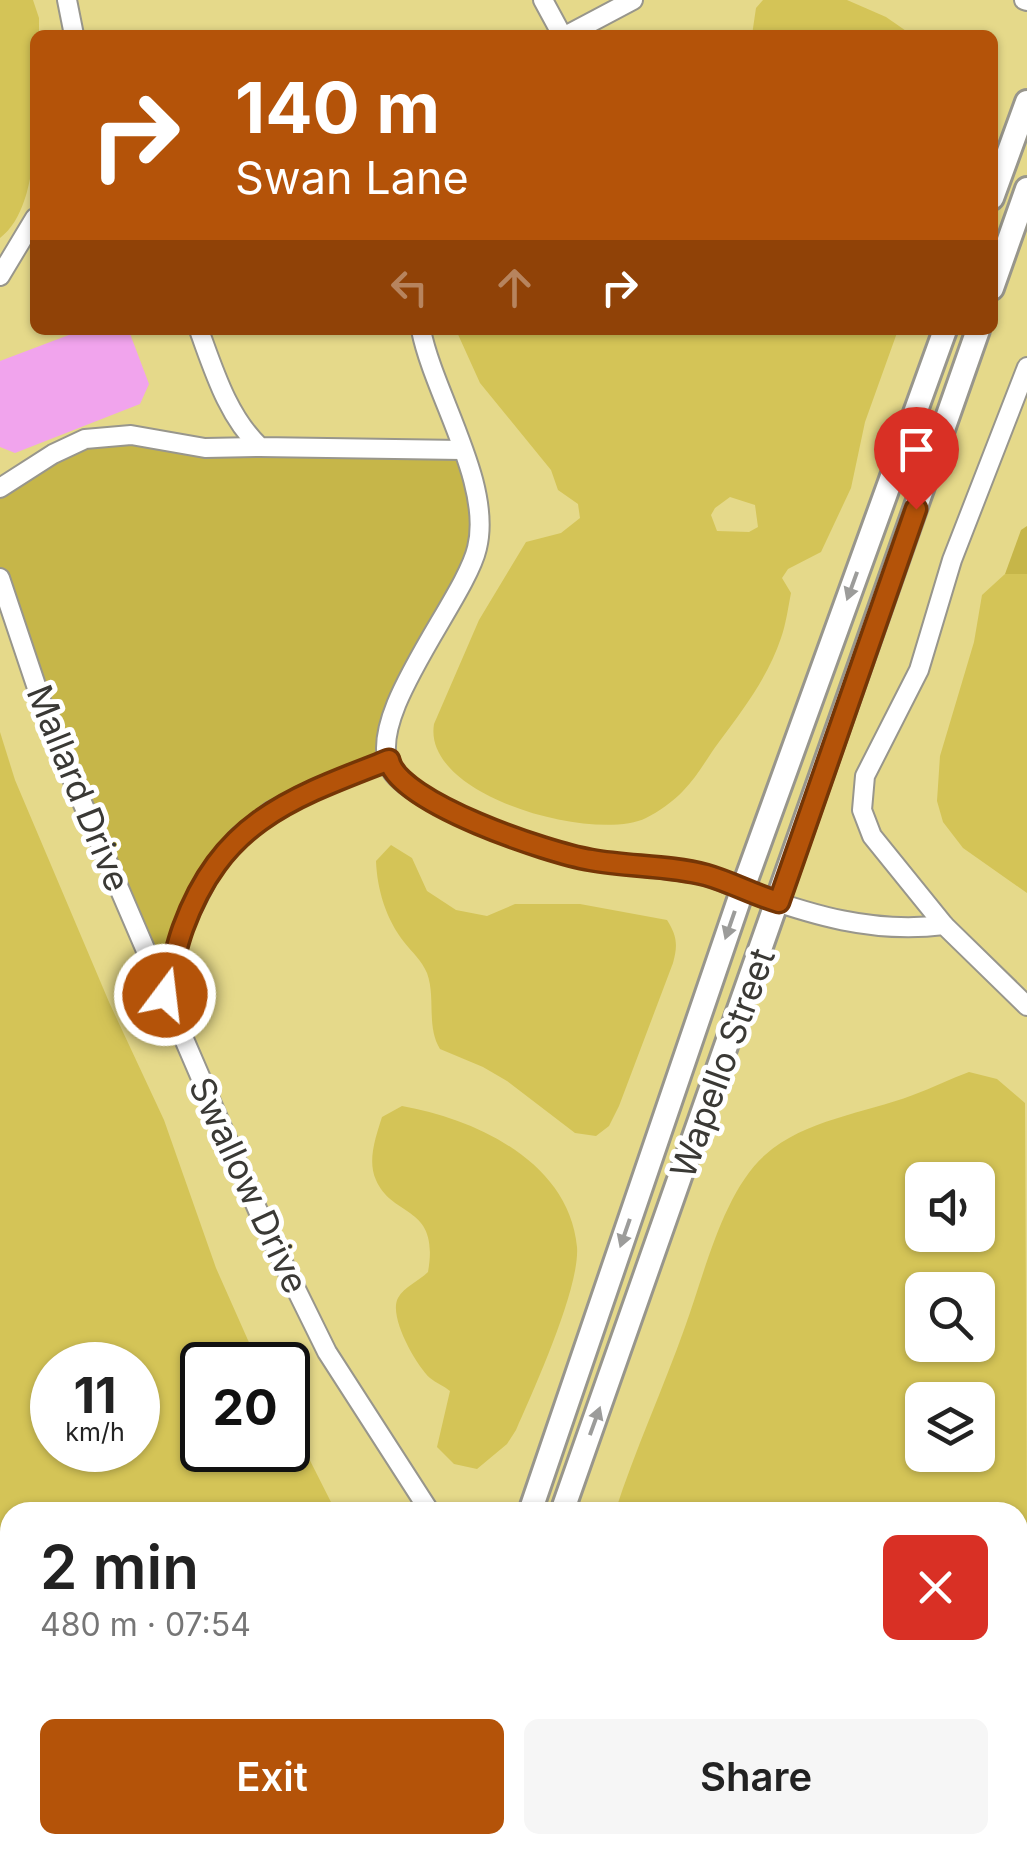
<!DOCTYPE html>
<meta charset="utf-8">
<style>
:root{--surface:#fff;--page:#f6f6f6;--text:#222;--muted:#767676;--accent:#b45309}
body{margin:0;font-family:Inter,sans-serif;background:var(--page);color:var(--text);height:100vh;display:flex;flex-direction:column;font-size:38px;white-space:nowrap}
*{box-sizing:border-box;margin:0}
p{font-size:32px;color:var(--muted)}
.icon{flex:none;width:55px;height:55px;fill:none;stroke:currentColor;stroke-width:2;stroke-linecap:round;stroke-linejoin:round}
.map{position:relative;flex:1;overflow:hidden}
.panel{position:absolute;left:0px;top:1502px;width:1028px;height:352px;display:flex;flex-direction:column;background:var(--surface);border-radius:30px 30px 0 0;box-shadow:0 2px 8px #0004}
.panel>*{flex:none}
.guide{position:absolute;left:30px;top:30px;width:968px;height:305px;border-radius:15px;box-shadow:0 2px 8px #0004;background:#b45309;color:#fff;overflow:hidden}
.tools{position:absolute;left:905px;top:1162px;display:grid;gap:20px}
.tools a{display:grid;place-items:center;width:90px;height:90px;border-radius:15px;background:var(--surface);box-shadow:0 2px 8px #0004;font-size:50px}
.speed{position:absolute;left:30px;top:1342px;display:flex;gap:20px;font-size:50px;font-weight:700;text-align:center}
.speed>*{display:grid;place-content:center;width:130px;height:130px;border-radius:50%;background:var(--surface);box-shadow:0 2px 8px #0004;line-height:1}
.speed small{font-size:25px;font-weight:400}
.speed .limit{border:5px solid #111;border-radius:15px;background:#fff;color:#111}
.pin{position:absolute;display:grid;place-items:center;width:85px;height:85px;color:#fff;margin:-102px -42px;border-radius:50% 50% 50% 0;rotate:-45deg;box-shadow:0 0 10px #0007}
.pin .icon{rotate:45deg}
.me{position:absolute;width:110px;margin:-55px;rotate:15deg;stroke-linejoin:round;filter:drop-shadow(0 0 8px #0008)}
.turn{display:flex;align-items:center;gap:35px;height:210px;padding:0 40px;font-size:45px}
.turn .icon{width:130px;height:130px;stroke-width:2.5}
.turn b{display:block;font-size:70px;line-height:85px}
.lanes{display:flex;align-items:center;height:95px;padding:0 40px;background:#0003;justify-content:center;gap:50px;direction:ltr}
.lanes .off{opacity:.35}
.round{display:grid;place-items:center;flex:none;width:105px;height:105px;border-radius:15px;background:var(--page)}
.head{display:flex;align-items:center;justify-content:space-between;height:170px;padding:0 40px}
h1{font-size:60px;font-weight:600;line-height:75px}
.button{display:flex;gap:20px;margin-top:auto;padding:20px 40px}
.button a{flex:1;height:115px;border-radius:15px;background:var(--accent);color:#fff;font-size:40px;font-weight:600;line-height:115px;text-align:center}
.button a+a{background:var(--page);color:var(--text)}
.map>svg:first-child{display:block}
.green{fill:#e5d98a;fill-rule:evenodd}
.forest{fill:#c6b649}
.water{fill:#d4c457;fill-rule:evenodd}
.building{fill:#f1a4ed}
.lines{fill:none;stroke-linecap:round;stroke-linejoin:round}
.minor-casing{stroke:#98968c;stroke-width:22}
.major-casing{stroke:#98968c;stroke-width:28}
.minor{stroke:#fff;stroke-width:18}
.major{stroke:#fff;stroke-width:22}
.oneway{fill:#9c9c9a}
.route-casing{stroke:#753606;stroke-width:25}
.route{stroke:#b45309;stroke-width:18}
.labels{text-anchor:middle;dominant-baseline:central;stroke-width:10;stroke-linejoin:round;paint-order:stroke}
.street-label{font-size:35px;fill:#3a3935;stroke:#fff}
</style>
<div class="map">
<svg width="1027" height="1854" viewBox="0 0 1027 1854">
<rect width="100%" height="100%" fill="#e8e6db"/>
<path class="green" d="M0,0H1027V1854H104L98,1845H1018V1512H10L0,1661ZM35,35H992V330H35ZM922,1180H978V1235H922ZM922,1290H978V1345H922ZM52,1365H138V1450H52ZM202,1365H288V1450H202ZM922,1400H978V1455H922Z"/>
<g class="forest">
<path d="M85,439L205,448L462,450L477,551L388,727L391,770L316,788L280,807L212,870L165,995L0,578V488Z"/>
<path d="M1027,526V574H1005L1021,530Z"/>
<path d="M1027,1579V1854H618L610,1845H1018V1584Z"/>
<path d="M0,1662L10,1686V1788L0,1793Z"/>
</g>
<g class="water">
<path d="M0,0H33L39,18V35H35C35,87 46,204 0,238Z"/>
<path d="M763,0H847L886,17L912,35H752L756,8Z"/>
<path d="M456,330H898L865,422L851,488L821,552L788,569L782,578L791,593C788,608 786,624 781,638C768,677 743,710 719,742C707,758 697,777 683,791C674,801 658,812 646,818C595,843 422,797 434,724L479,620L526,542L561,533L580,518L578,504L558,490L551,470L480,383ZM730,497L755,505L758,527L749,532L717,531L711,515L715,508Z"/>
<path d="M1005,574H1027V893L963,848L943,822L937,801L940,756L974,642L982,595Z"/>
<path d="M0,732L15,780L109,1002L164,1120L216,1268L259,1365H202V1450H288V1417L336,1512H10V1686L0,1662ZM138,1365V1450H52V1365Z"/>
<path d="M391,845L412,858L427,891L456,910L487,916L515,904H580L667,920C677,936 678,945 673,963L619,1106L609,1126L596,1136L575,1133L507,1081L483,1067L440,1049C426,1026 436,998 427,973C422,961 412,952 404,942C386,919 377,889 376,861Z"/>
<path d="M969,1072L997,1079L1025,1103L1027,1522L1018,1527V1512H615C635,1450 663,1389 685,1327C704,1275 723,1192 765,1155C806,1119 863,1114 913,1095C932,1088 950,1079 969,1072ZM978,1180V1235H922V1180ZM978,1290V1345H922V1290ZM978,1400V1455H922V1400Z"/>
<path d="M402,1106C476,1119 569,1162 577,1247C580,1288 534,1389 516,1430L507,1444L477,1469L454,1464L437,1447L450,1391C444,1386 436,1383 430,1378C416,1365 388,1316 398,1298C404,1287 419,1281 428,1272C440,1204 393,1219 376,1180C367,1161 376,1136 382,1117Z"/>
<path d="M98,1845H366L363,1854H104Z"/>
</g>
<path class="building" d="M82,330L129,331L149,384L140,404L15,453L0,447V361Z"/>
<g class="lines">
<defs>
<g id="minor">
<path d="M67,0L74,35"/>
<path d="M543,0L562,35"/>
<path d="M1024,0L1027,1"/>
<path d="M567,35L633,0"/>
<path d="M0,276L35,218"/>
<path d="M199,330C214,371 228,417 260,447L462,450"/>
<path d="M421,330C434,395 493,484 477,548C465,600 362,718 391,770C411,805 549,852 589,860C626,867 665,867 702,875C717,878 730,886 745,891C811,915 873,934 944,925L1027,1006"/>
<path d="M0,488L53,454L85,439L131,435L205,448L260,447"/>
<path d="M0,578L51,730L165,995"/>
<path d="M389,760L316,788L271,811L238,837L212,870L183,927L165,995L262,1220L327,1352L430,1512"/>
<path d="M944,925L872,836L862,810L865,776L919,670L952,560L1027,367"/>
<path d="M1018,1584L1027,1579"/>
<path d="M610,1845L618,1854"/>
<path d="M942,1854L945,1845"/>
</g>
<g id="major">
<path d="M992,198L1027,102"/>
<path d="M992,288L1027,189"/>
<path d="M530,1512L742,891L945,330"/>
<path d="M562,1512L978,330"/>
<path d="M407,1854L410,1845"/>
<path d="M440,1854L443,1845"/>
</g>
</defs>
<use href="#minor" class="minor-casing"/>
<use href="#major" class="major-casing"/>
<use href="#minor" class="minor"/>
<use href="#major" class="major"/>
</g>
<defs><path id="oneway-solid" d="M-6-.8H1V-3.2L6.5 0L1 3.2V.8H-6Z" transform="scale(2.5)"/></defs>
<g class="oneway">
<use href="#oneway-solid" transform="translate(852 586) rotate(110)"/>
<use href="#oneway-solid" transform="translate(730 925) rotate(109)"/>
<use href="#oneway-solid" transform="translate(625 1233) rotate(109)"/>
<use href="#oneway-solid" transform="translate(595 1421) rotate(-70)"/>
</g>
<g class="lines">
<defs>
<path id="route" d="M165,995C171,973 175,950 183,928C222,821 291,798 389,760C398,803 549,853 591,860C629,867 669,865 706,875C731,882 754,895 779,902L916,509"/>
</defs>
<use href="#route" class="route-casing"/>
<use href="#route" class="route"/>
</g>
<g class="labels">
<g class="street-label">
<text transform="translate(79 788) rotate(68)">Mallard Drive</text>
<text transform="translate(722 1063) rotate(-70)">Wapello Street</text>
<text transform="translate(249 1185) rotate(65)">Swallow Drive</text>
</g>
</g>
</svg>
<div class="tools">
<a><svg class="icon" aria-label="sound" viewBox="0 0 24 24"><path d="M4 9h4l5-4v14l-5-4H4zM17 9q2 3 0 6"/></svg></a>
<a><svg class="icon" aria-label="search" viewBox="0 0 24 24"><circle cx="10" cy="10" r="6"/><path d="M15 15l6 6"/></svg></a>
<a><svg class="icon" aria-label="layers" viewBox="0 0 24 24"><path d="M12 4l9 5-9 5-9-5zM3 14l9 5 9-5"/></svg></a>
</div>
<div class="speed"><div>11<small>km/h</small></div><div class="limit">20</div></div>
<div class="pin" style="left:916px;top:509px;background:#d93025"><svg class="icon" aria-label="arrive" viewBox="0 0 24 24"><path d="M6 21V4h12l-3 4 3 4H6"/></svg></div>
<svg class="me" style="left:165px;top:995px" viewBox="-20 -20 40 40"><circle r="17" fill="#b45309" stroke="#fff" stroke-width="3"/><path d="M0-11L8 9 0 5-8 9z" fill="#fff"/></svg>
<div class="guide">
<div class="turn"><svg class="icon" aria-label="right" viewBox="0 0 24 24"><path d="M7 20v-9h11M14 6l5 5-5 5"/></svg><div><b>140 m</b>Swan Lane</div></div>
<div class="lanes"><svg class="icon off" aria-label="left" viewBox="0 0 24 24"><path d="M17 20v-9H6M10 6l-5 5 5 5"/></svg><svg class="icon off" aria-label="ahead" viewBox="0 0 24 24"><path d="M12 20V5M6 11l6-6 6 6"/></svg><svg class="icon" aria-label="right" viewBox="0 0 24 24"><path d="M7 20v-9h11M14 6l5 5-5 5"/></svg></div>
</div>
<section class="panel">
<div class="head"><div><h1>2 min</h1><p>480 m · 07:54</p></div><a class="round" style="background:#d93025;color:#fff"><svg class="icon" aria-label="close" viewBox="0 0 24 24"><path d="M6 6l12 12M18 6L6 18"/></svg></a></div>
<div class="button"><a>Exit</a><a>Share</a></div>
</section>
</div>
